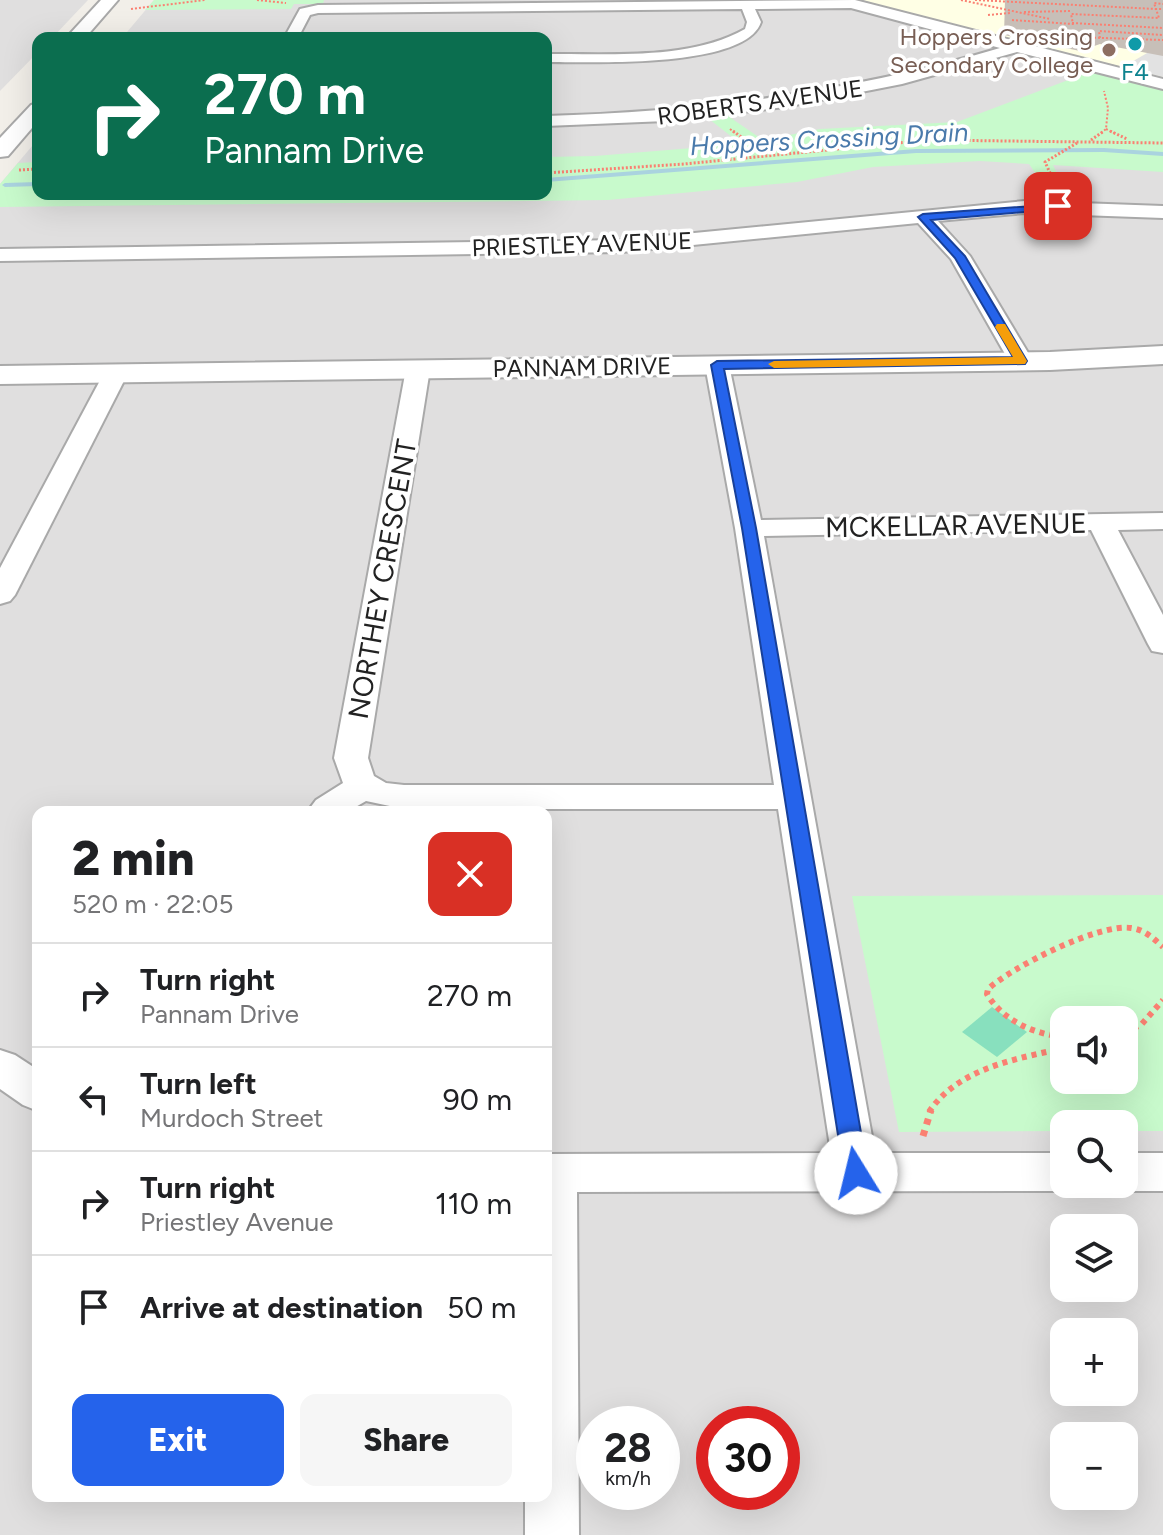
<!DOCTYPE html>
<meta charset="utf-8">
<style>
:root{--surface:#fff;--page:#f6f6f6;--text:#202124;--muted:#757577;--line:#e0e0e0;--accent:#2563eb}
body{margin:0;font-family:Figtree,sans-serif;background:var(--page);color:var(--text);height:100vh;display:flex;flex-direction:column;font-size:30px;white-space:nowrap}
*{box-sizing:border-box;margin:0}
p{font-size:26px;color:var(--muted)}
.icon{flex:none;width:44px;height:44px;fill:none;stroke:currentColor;stroke-width:2;stroke-linecap:round;stroke-linejoin:round}
.map{position:relative;flex:1;overflow:hidden}
.drawer{position:absolute;left:32px;top:806px;width:520px;height:696px;display:flex;flex-direction:column;background:var(--surface);border-radius:16px;box-shadow:0 8px 32px #0002}
.drawer>*{flex:none}
.top-card{position:absolute;left:32px;top:32px;width:520px;height:168px;border-radius:16px;box-shadow:0 8px 32px #0002;background:#0b6e4f;color:#fff;overflow:hidden}
.tools{position:absolute;left:1050px;top:1006px;display:grid;gap:16px}
.tools a{display:grid;place-items:center;width:88px;height:88px;border-radius:16px;background:var(--surface);box-shadow:0 8px 32px #0002;font-size:40px}
.speed{position:absolute;left:576px;top:1406px;display:flex;gap:16px;font-size:40px;font-weight:700;text-align:center}
.speed>*{display:grid;place-content:center;width:104px;height:104px;border-radius:50%;background:var(--surface);box-shadow:0 8px 32px #0002;line-height:1}
.speed small{font-size:20px;font-weight:400}
.speed .limit{border:12px solid #d22;background:#fff;color:#111}
.pin{position:absolute;display:grid;place-items:center;width:68px;height:68px;color:#fff;margin:-34px;border-radius:16px;box-shadow:0 4px 12px #0006}
.me{position:absolute;width:88px;margin:-44px;rotate:351deg;stroke-linejoin:round;filter:drop-shadow(0 0 6px #0008)}
.turn{display:flex;align-items:center;gap:28px;height:168px;padding:0 40px;font-size:36px}
.turn .icon{width:104px;height:104px;stroke-width:2.5}
.turn b{display:block;font-size:56px;line-height:68px}
.round{display:grid;place-items:center;flex:none;width:84px;height:84px;border-radius:16px;background:var(--page)}
.overview{display:flex;align-items:center;justify-content:space-between;height:136px;padding:0 40px}
h1{font-size:48px;font-weight:800;line-height:60px}
.primary-button{display:flex;gap:16px;margin-top:auto;padding:16px 40px}
.primary-button a{flex:1;height:92px;border-radius:16px;background:var(--accent);color:#fff;font-size:32px;font-weight:800;line-height:92px;text-align:center}
.primary-button a+a{background:var(--page);color:var(--text)}
ul{padding:0;list-style:none}
li{display:flex;align-items:center;gap:24px;height:104px;padding:0 40px;border-top:2px solid var(--line)}
li div{flex:1}
li b{display:block;font-size:30px}
li em{font-style:normal}
.map>svg:first-child{display:block}
.residential{fill:#e0dfdf;fill-rule:evenodd}
.education{fill:#ffffe5}
.park{fill:#c8facc;fill-rule:evenodd}
.pitch{fill:#88e0be}
.parking{fill:#e2e2e2}
.lines{fill:none;stroke-linecap:round;stroke-linejoin:round}
.stream{fill:#aad3df;fill-rule:evenodd}
.building{fill:#c7bfb8}
.minor-casing{stroke:#a9a9a9;stroke-width:4}
.tertiary-casing{stroke:#a9a9a9;stroke-width:4}
.path-far3{stroke:#fa8072;stroke-width:2;stroke-dasharray:2 2;stroke-linecap:butt}
.path-far2{stroke:#fa8072;stroke-width:3;stroke-dasharray:2 2;stroke-linecap:butt}
.path-far1{stroke:#fa8072;stroke-width:6;stroke-dasharray:5 5;stroke-linecap:butt}
.path{stroke:#fa8072;stroke-width:7;stroke-dasharray:6 6;stroke-linecap:butt}
.minor{fill:#fff;fill-rule:evenodd}
.tertiary{fill:#fff;fill-rule:evenodd}
.route{fill:#2563eb;stroke:#184099;stroke-width:2}
.slow{fill:#f59e0b}
.culture-dot{fill:#0f9aa8;stroke:#fff;stroke-width:3}
.education-dot{fill:#8d6e63;stroke:#fff;stroke-width:3}
.labels{text-anchor:middle;dominant-baseline:central;stroke-width:7;stroke-linejoin:round;paint-order:stroke}
.far-education-label{font-size:24px;fill:#785e54;stroke:#fff;text-anchor:end}
.far-culture-label{font-size:24px;fill:#0d838f;stroke:#fff}
.far-street-label{font-size:24px;fill:#222;stroke:#fff}
.far-water-label{font-size:26px;font-style:italic;fill:#4a7aab;stroke:#fff}
.street-label{font-size:28px;fill:#222;stroke:#fff}
</style>
<div class="map">
<svg width="1163" height="1535" viewBox="0 0 1163 1535">
<rect width="100%" height="100%" fill="#f2efe9"/>
<g class="residential">
<path d="M0,0H88L52,38H38V52L0,91Z"/>
<path d="M154,0H1163V1535H0V184L38,139V194H546V38H122ZM38,812H546V1496H38ZM1064,1020H1124V1080H1064ZM1064,1124H1124V1184H1064ZM1064,1228H1124V1288H1064ZM1064,1332H1124V1392H1064ZM594,1424H662V1492H594ZM714,1424H782V1492H714ZM1064,1436H1124V1496H1064Z"/>
</g>
<path class="education" d="M863,0H1163V77L895,11Z"/>
<g class="park">
<path d="M154,0H324L323,4H294L291,9L145,10Z"/>
<path d="M1092,71L1163,89V172L1053,165L1069,198H1053L1029,164L980,161L873,167L797,182L608,200L0,207V184L18,163L38,162V194H546V157L595,156L741,144L709,119L728,116L763,140L820,129L957,122Z"/>
<path d="M1163,895V1131H1124V1124H1064V1131L899,1132L852,896ZM1064,1020H1124V1080H1064Z"/>
</g>
<path class="pitch" d="M992,1007L1027,1032L997,1057L962,1032Z"/>
<path class="parking" d="M1154,49H1163V77L1123,67Z"/>
<g class="lines">
<g class="stream">
<path d="M1104,148L1163,152V156L1104,152L916,153L546,182V178L916,149Z"/>
<path d="M38,182V186L5,187L2,185L5,183Z"/>
</g>
</g>
<path class="building" d="M1005,0H1163V56L1100,44L1080,51L1004,35Z"/>
<g class="lines">
<defs>
<g id="minor">
<path d="M855,0L1163,79V89L1017,52L902,84L785,107L666,121L546,126V116C701,112 851,92 1000,48L851,8L755,9L761,22C746,69 589,62 546,62V54C609,53 688,61 745,29L747,22L742,9L318,13L310,15L298,38H284L300,9L318,5Z"/>
<path d="M1025,201L1163,206V218L1025,213L938,221L970,256L1033,361L1029,366H1013L1009,361L951,259L918,223L622,252L0,261V249L622,240Z"/>
<path d="M717,358L725,360L729,365L761,520L1163,513V529L1118,530L1163,615V653L1152,651L1148,644L1091,530L764,536L875,1153H1064V1184H1081L1064,1191L577,1192L579,1535H525V1496H546V1154L831,1153L778,809H404L366,801L347,812H313L310,808L316,800L343,783L334,758L406,369L410,364H426L430,369L368,758L374,776L386,783L404,785H774L735,528L705,365L709,360Z"/>
<path d="M116,366L124,368L128,373L15,595L10,601L0,604V568L104,373L108,368Z"/>
<path d="M0,1050L15,1055L38,1070V1111L23,1105L0,1089Z"/>
<path d="M1124,1153H1163V1191H1124L1108,1186L1124,1184Z"/>
</g>
<g id="tertiary">
<path d="M101,0H118L85,38H66Z"/>
<path d="M38,103V121L8,156L0,157V138L31,105Z"/>
<path d="M1163,346V364L1050,370L0,384V366L1050,352Z"/>
</g>
</defs>
<use href="#minor" class="minor-casing"/>
<use href="#tertiary" class="tertiary-casing"/>
<g class="path-far3">
<path d="M257,0L286,3"/>
<path d="M961,0L1050,19"/>
<path d="M975,0L1156,9L1154,3L1163,4"/>
<path d="M131,9L205,0"/>
<path d="M1024,12L1071,11"/>
<path d="M988,15L1010,13"/>
<path d="M1012,20L1073,24L1071,14L1159,18L1156,9H1163"/>
<path d="M1072,23L1163,28"/>
<path d="M1074,37L1163,40"/>
<path d="M1100,38L1099,31L1163,35"/>
<path d="M730,129L735,133"/>
<path d="M1106,129L1114,133"/>
<path d="M1101,133L1106,129L1108,108L1104,91"/>
</g>
<g class="path-far2">
<path d="M733,131L744,139L783,151"/>
<path d="M1110,131L1127,139"/>
<path d="M1091,140L1104,131"/>
<path d="M19,170L38,169"/>
<path d="M546,173L684,164L929,140L1163,143"/>
<path d="M1057,188L1045,162L1077,143"/>
</g>
<g class="path-far1">
<path d="M1124,1032L1141,1025L1163,1000"/>
<path d="M1064,1037C1034,1034 1003,1021 987,994L988,989C1012,967 1099,923 1131,928C1145,930 1153,938 1163,947"/>
<path d="M929,1112C958,1068 1016,1059 1064,1048"/>
</g>
<path class="path" d="M923,1136L931,1110"/>
<use href="#minor" class="minor"/>
<use href="#tertiary" class="tertiary"/>
</g>
<path class="route" d="M1061,204L1063,206L1058,209L931,220L965,256L1027,361L1025,364L724,369L756,528L868,1173L864,1180L856,1183L848,1180L844,1173L742,528L711,365L717,361L1013,357L955,258L918,217L923,214Z"/>
<path class="slow" d="M997,324H1005L1027,361L1025,364L774,368L768,364L774,361L1013,357L995,327Z"/>
<circle class="culture-dot" cx="1135" cy="44" r="8"/>
<circle class="education-dot" cx="1109" cy="50" r="8"/>
<g class="labels">
<g class="far-education-label">
<text x="1093" y="36">Hoppers Crossing<tspan x="1093" dy="28">Secondary College</tspan></text>
</g>
<g class="far-culture-label">
<text x="1135" y="71">F4</text>
</g>
<g class="far-street-label">
<text transform="translate(760 102) rotate(-8)">ROBERTS AVENUE</text>
<text transform="translate(582 244) rotate(-2)">PRIESTLEY AVENUE</text>
<text transform="translate(582 367) rotate(-1)">PANNAM DRIVE</text>
</g>
<g class="far-water-label">
<text transform="translate(829 139) rotate(-3)">Hoppers Crossing Drain</text>
</g>
<g class="street-label">
<text transform="translate(956 525) rotate(-1)">MCKELLAR AVENUE</text>
<text transform="translate(382 579) rotate(-80)">NORTHEY CRESCENT</text>
</g>
</g>
</svg>
<div class="tools">
<a><svg class="icon" aria-label="sound" viewBox="0 0 24 24"><path d="M4 9h4l5-4v14l-5-4H4zM17 9q2 3 0 6"/></svg></a>
<a><svg class="icon" aria-label="search" viewBox="0 0 24 24"><circle cx="10" cy="10" r="6"/><path d="M15 15l6 6"/></svg></a>
<a><svg class="icon" aria-label="layers" viewBox="0 0 24 24"><path d="M12 4l9 5-9 5-9-5zM3 14l9 5 9-5"/></svg></a>
<a>+</a>
<a>−</a>
</div>
<div class="speed"><div>28<small>km/h</small></div><div class="limit">30</div></div>
<div class="pin" style="left:1058px;top:206px;background:#d93025"><svg class="icon" aria-label="arrive" viewBox="0 0 24 24"><path d="M6 21V4h12l-3 4 3 4H6"/></svg></div>
<svg class="me" style="left:856px;top:1173px" viewBox="-20 -20 40 40"><circle r="19" fill="#fff"/><path d="M0-13L10 11 0 6-10 11z" fill="#2563eb"/></svg>
<div class="top-card">
<div class="turn"><svg class="icon" aria-label="right" viewBox="0 0 24 24"><path d="M7 20v-9h11M14 6l5 5-5 5"/></svg><div><b>270 m</b>Pannam Drive</div></div>
</div>
<section class="drawer">
<div class="overview"><div><h1>2 min</h1><p>520 m · 22:05</p></div><a class="round" style="background:#d93025;color:#fff"><svg class="icon" aria-label="close" viewBox="0 0 24 24"><path d="M6 6l12 12M18 6L6 18"/></svg></a></div>
<ul>
<li><svg class="icon" aria-label="right" viewBox="0 0 24 24"><path d="M7 20v-9h11M14 6l5 5-5 5"/></svg><div><b>Turn right</b><p>Pannam Drive</p></div><em>270 m</em></li>
<li><svg class="icon" aria-label="left" viewBox="0 0 24 24"><path d="M17 20v-9H6M10 6l-5 5 5 5"/></svg><div><b>Turn left</b><p>Murdoch Street</p></div><em>90 m</em></li>
<li><svg class="icon" aria-label="right" viewBox="0 0 24 24"><path d="M7 20v-9h11M14 6l5 5-5 5"/></svg><div><b>Turn right</b><p>Priestley Avenue</p></div><em>110 m</em></li>
<li><svg class="icon" aria-label="arrive" viewBox="0 0 24 24"><path d="M6 21V4h12l-3 4 3 4H6"/></svg><div><b>Arrive at destination</b></div><em>50 m</em></li>
</ul>
<div class="primary-button"><a>Exit</a><a>Share</a></div>
</section>
</div>
